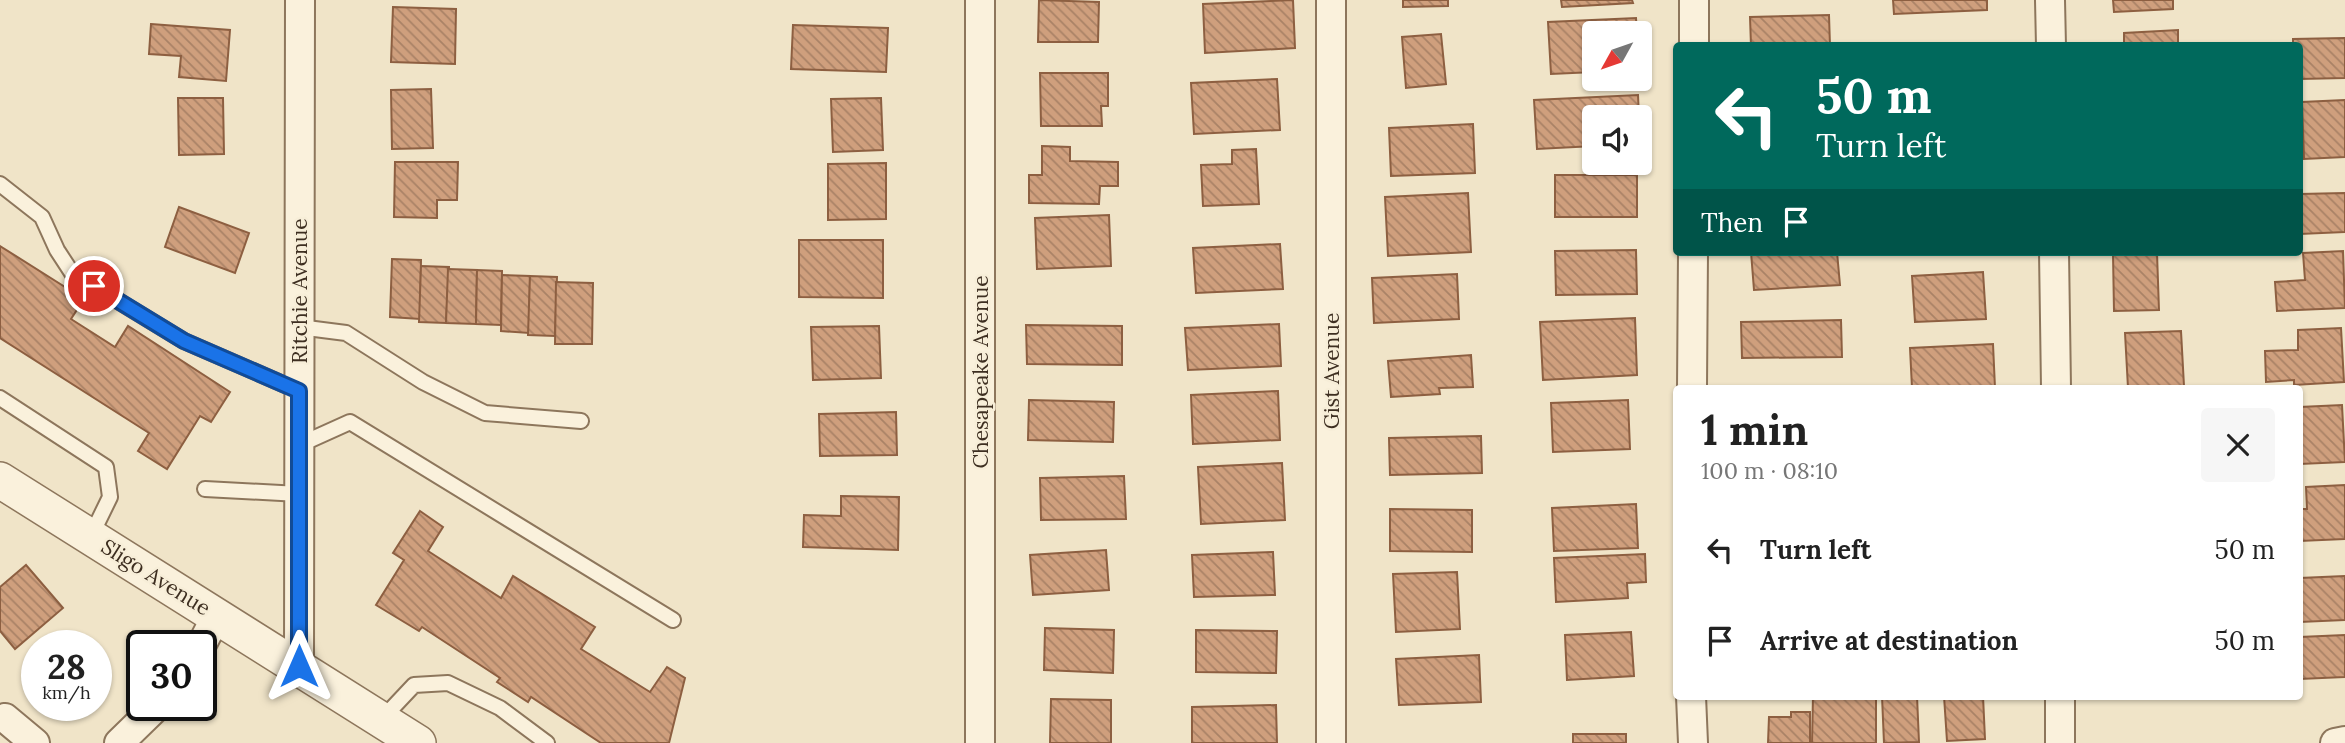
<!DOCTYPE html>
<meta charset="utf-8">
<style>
:root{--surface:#fff;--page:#f6f6f6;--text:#222;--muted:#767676}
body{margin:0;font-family:Lora,serif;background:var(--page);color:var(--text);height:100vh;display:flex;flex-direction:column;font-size:26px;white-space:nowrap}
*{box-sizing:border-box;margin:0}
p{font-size:23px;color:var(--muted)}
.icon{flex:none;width:38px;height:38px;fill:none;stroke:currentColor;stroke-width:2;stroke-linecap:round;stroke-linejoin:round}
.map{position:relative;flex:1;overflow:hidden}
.panel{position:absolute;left:1673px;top:385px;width:630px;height:315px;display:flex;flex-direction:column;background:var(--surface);border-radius:7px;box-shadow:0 2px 5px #0004}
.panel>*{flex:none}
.hud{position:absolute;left:1673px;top:42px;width:630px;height:214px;border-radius:7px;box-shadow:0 2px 5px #0004;background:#00695c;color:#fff;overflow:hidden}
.needle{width:46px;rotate:230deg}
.tools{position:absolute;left:1582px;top:21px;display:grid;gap:14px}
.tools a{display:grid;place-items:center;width:70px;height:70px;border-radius:7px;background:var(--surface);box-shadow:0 2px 5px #0004;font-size:35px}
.speed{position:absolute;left:21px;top:630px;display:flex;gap:14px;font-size:35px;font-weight:700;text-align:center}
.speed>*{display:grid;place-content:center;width:91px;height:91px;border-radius:50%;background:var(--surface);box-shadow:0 2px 5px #0004;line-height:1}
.speed small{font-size:18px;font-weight:400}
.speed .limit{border:4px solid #111;border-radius:10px;background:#fff;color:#111}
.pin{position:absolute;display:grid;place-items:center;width:60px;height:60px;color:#fff;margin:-30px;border:4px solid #fff;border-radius:50%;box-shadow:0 2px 7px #0007}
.me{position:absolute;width:77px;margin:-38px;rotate:0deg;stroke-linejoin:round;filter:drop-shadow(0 0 5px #0008)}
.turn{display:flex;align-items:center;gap:24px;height:147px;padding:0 28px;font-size:32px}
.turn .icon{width:91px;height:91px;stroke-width:2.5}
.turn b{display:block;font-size:49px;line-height:60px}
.then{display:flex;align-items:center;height:66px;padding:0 28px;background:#0003;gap:14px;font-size:26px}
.round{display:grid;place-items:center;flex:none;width:74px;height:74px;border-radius:7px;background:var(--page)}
.headline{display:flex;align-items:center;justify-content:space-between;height:119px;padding:0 28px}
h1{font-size:42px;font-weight:700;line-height:52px}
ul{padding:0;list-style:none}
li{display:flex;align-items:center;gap:21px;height:91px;padding:0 28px}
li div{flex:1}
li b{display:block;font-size:26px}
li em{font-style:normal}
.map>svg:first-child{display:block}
.building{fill:url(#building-back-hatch);stroke:#8d5f41;stroke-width:2}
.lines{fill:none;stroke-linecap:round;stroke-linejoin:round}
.service-casing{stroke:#8d765c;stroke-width:18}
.minor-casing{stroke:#8d765c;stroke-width:32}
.tertiary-casing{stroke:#8d765c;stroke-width:38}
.service{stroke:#faf1dc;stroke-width:14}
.minor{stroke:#faf1dc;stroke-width:28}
.tertiary{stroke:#faf1dc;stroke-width:35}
.route-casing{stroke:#114b97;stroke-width:18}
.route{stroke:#1a73e8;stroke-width:12}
.labels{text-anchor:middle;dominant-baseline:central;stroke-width:5;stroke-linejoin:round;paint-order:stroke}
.street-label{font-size:21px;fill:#3d2e20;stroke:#f7eed8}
</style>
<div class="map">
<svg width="2345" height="743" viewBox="0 0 2345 743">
<defs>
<pattern id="building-back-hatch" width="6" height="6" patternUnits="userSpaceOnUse" patternTransform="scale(1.75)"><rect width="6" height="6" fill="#cf9f7d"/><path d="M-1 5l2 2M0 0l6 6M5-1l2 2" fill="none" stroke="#a98266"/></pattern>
</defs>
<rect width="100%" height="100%" fill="#f0e4c8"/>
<g class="building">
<path d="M1039,0L1099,2L1098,42H1038Z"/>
<path d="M1293,0L1295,48L1205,53L1203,4Z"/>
<path d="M1403,0H1448V6L1403,7Z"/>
<path d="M1561,0H1632L1633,3L1562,7Z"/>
<path d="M1893,0H1987V10L1894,14Z"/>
<path d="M2113,0H2173V9L2114,12Z"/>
<path d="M393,7L456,9L455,64L391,62Z"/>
<path d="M1829,15L1830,46H1751L1750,17Z"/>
<path d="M1636,18L1637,33H1594V72L1551,74L1548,22Z"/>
<path d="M151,24L230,30L226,81L179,77L181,56L149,54Z"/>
<path d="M793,25L888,28L886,72L791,69Z"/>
<path d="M2178,30V46H2124V33Z"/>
<path d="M1441,34L1446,84L1406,88L1402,37Z"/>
<path d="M2345,38V78L2300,79V46H2293V39Z"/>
<path d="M1040,73H1108V106H1101L1102,126H1041Z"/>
<path d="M1277,79L1280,130L1194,134L1191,83Z"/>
<path d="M431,89L433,148L392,149L391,90Z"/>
<path d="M1638,95L1639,117H1594V146L1537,149L1534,100Z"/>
<path d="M178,98H223L224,154L179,155Z"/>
<path d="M881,98L883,150L833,152L831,99Z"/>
<path d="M2345,100V157L2304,159L2302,102Z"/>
<path d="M1473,124L1475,173L1391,176L1389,128Z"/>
<path d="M1042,146L1070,147V161L1118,162V186H1100L1099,204L1029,203V175H1042Z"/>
<path d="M1256,149L1259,204L1203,206L1201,165L1232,164V150Z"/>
<path d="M395,162H458L457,200H437V218L394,217Z"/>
<path d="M886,163V219L828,220V164Z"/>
<rect x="1555" y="175" width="82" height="42"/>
<path d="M1468,193L1471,252L1388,256L1385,197Z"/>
<path d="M2345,193V232L2300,234V194Z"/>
<path d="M179,207L249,233L235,273L165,247Z"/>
<path d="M1109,215L1111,266L1037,269L1035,218Z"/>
<path d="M799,240H883V298L799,297Z"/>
<path d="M1280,244L1283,289L1196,293L1193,248Z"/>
<path d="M0,246L84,299L71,319L115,347L128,326L230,392L211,422L200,416L167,469L138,451L149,433L0,338Z"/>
<path d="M1636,250L1637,294L1556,295L1555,251Z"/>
<path d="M2343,251L2345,308L2277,311L2275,282L2305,280L2303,253Z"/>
<path d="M1751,252H1837L1840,285L1754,290Z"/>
<path d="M2157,253L2159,310L2114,311L2113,254Z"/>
<path d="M392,259L421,260L420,319L390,317Z"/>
<path d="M421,266L449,267L446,323L419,322Z"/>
<path d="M448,269L477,270L476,324L446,323Z"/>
<path d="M477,270L502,271L501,325L476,324Z"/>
<path d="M1983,272L1986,319L1915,322L1912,276Z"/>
<path d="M1457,274L1459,319L1374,323L1372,278Z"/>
<path d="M502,275L530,276L529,333L501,331Z"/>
<path d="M530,276L557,277L555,336L528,335Z"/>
<path d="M556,282L593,283L592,344H555Z"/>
<path d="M1635,318L1637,375L1543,380L1540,322Z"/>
<path d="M1841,320L1842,357L1742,358L1741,322Z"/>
<path d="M1279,324L1281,366L1188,370L1185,328Z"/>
<path d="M1026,325L1122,326V365L1027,364Z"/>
<path d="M879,326L881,378L813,380L811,327Z"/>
<path d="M2341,328L2344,382L2294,385V380L2266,382L2265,351L2298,350V330Z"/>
<path d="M2181,331L2184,386L2128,388L2125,333Z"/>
<path d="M1993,344L1995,388H1912L1910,348Z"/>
<path d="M1471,355L1473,387L1439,388L1440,394L1391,397L1388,361Z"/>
<path d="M1278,391L1280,440L1193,444L1191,395Z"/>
<path d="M1029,400L1114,402L1113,442L1028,440Z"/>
<path d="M1628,400L1630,449L1553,452L1551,403Z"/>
<path d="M2342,405L2345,462L2300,464V407Z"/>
<path d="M896,412L897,455L820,456L819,414Z"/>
<path d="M1481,436L1482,473L1390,475L1389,438Z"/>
<path d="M1282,463L1285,520L1201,524L1198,467Z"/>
<path d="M1124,476L1126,519L1041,520L1040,478Z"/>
<path d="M2345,485V539L2300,541V509H2307L2306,487Z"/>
<path d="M841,496L899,497L898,550L803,547L804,515L841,516Z"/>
<path d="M1636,504L1638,548L1554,551L1552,508Z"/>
<path d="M1390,509L1472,510V552L1390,551Z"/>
<path d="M420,511L443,527L428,551L501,598L513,576L595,627L581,649L650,692L667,667L685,678L669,743H601L531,697L528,702L497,682L500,678L422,627L419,631L376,605L404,560L393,553Z"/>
<path d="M1106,550L1109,590L1033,595L1030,555Z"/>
<path d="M1273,552L1275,595L1194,597L1192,555Z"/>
<path d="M1645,554L1646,582L1627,583L1628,598L1556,602L1554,558Z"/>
<path d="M26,565L63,608L15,649L0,631V587Z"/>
<path d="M1457,572L1460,629L1396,632L1393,574Z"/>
<path d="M2345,576V620L2300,622V578Z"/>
<path d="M1045,628L1114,630L1113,673L1044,670Z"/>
<path d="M1196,630L1277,631L1276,673L1196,672Z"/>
<path d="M1631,632L1634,676L1567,680L1565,635Z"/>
<path d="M2345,635V677L2300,679V637Z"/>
<path d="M1479,655L1481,702L1399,705L1396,659Z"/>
<path d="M1813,696H1876V743H1812Z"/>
<path d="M1882,696H1917L1919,742L1884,743Z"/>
<path d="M1944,696H1983L1985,739L1947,741Z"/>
<path d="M1051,699L1111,700V743H1050Z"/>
<path d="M1276,705L1277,743H1192V707Z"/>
<path d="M1791,712H1810V743H1768L1769,717H1791Z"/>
<rect x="1573" y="734" width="53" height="9"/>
</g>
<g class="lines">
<defs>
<g id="service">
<path d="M0,184L42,217L57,250L72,273L184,341L299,391"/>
<path d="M299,327L346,333L423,382L485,413L581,421"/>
<path d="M0,398L106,467L110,497L91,536"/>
<path d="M299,445L350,422L673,620"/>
<path d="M205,489L299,494"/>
<path d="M382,719L414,685L448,683L500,708L547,743"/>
</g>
<g id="minor">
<path d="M1331,0V743"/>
<path d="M2050,0L2051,46"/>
<path d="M1694,46V0"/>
<path d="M2054,252L2056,388"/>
<path d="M1692,388L1693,252"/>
<path d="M201,646L217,615"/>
<path d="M299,666L300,0"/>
<path d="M1691,696L1693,743"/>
<path d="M2060,696V743"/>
<path d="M5,718L35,743"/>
<path d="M119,743L158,705"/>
<path d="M980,743V0"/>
<path d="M2335,743L2345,741"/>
</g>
<path id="tertiary" d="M0,480L418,743"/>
</defs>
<use href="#service" class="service-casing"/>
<use href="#minor" class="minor-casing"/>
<use href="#tertiary" class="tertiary-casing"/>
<use href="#service" class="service"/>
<use href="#minor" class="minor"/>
<use href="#tertiary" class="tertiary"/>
</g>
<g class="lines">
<defs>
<path id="route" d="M94,286L184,341L299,391V666"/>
</defs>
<use href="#route" class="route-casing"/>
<use href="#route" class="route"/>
</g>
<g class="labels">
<g class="street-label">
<text transform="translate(299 291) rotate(-90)">Ritchie Avenue</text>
<text transform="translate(1331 371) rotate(-90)">Gist Avenue</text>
<text transform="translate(980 372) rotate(-90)">Chesapeake Avenue</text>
<text transform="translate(156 577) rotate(32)">Sligo Avenue</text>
</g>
</g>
</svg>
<div class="tools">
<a><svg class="needle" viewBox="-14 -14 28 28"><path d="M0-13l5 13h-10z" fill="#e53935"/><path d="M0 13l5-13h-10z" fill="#767676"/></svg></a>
<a><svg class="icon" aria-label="sound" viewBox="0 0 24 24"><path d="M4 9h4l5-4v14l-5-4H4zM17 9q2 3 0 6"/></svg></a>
</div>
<div class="speed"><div>28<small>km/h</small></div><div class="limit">30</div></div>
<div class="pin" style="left:94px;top:286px;background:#d93025"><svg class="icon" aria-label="arrive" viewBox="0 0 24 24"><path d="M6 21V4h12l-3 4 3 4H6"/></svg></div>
<svg class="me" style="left:299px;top:666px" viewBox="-20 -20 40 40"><path d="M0-17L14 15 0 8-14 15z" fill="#1a73e8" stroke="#fff" stroke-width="4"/></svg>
<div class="hud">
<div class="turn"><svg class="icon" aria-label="left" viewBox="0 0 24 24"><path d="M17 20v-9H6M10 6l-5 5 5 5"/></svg><div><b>50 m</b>Turn left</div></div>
<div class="then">Then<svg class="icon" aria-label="arrive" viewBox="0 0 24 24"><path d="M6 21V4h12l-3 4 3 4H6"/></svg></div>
</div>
<section class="panel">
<div class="headline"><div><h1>1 min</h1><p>100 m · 08:10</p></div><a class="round"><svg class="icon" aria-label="close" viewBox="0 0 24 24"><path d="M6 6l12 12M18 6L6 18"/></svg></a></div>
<ul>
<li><svg class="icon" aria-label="left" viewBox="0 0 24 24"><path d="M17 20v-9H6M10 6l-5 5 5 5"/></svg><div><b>Turn left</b></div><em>50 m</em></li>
<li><svg class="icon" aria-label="arrive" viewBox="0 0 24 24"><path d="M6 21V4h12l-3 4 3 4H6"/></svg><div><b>Arrive at destination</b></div><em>50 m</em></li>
</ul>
</section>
</div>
